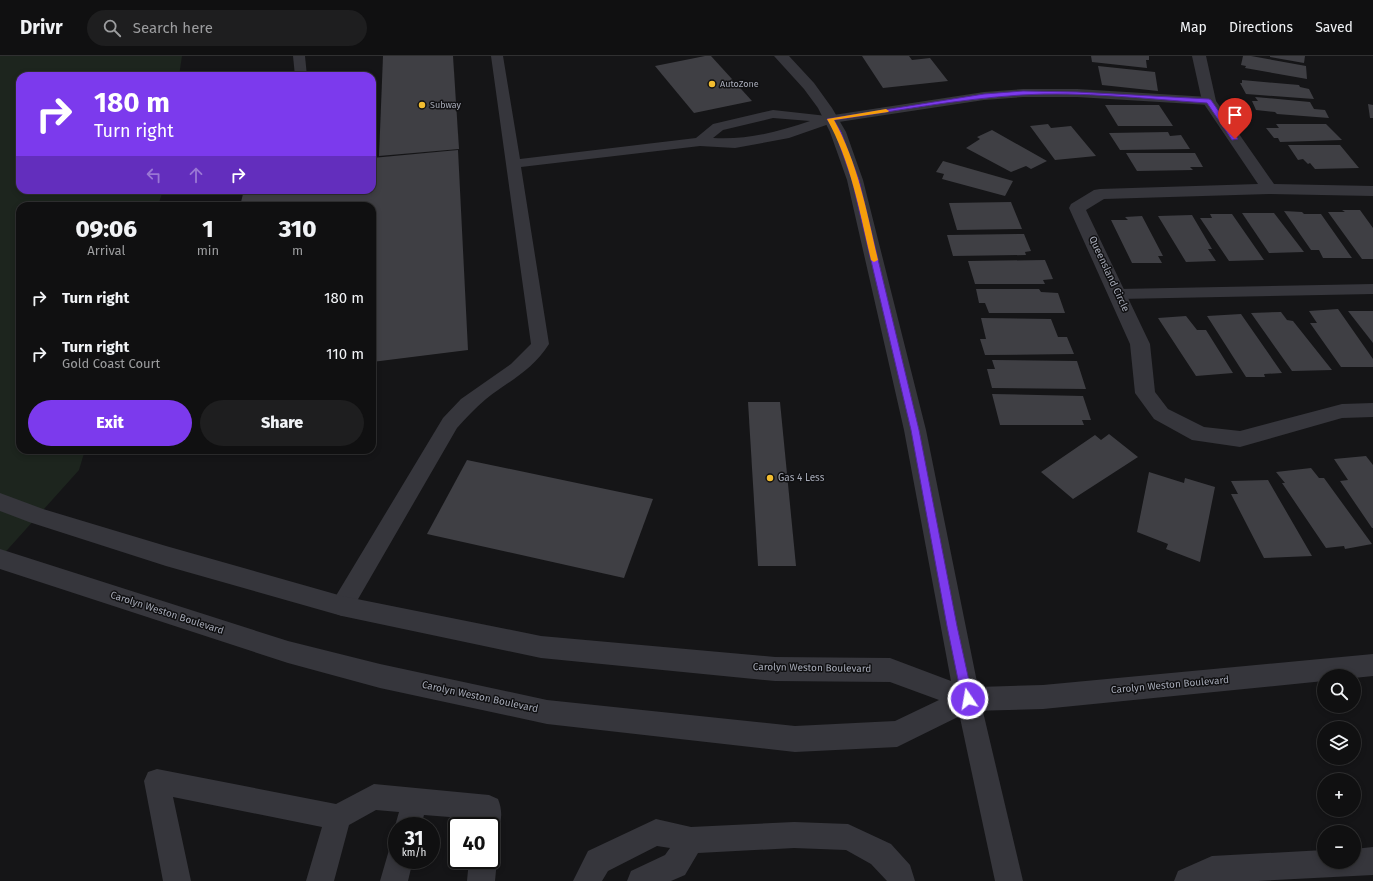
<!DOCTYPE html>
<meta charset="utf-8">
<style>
:root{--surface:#101011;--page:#1e1e1f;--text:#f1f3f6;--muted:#9c9d9f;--line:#303031;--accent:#7c3aed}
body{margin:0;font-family:"Fira Sans",sans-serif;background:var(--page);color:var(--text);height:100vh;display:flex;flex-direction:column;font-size:15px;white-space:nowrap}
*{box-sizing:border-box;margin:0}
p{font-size:13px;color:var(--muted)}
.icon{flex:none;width:22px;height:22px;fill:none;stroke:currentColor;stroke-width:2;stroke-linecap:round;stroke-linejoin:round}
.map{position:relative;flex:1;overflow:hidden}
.details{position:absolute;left:16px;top:146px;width:360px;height:252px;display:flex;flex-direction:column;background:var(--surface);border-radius:12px;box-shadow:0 2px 6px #0003,0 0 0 1px var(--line)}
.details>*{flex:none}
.banner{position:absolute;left:16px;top:16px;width:360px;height:122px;border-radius:12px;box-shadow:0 2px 6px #0003,0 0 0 1px var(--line);background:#7c3aed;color:#fff;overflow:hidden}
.buttons{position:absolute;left:1317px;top:613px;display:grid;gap:8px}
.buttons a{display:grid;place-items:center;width:44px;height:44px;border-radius:50%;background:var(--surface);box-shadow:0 2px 6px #0003,0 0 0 1px var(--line);font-size:20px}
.speed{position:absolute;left:388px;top:761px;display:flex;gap:8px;font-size:20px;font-weight:700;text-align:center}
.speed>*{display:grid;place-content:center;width:52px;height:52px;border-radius:50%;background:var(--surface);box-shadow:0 2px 6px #0003,0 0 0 1px var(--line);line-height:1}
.speed small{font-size:10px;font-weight:400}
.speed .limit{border:2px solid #111;border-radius:6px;background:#fff;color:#111}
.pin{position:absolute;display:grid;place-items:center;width:34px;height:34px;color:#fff;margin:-41px -17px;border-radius:50% 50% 50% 0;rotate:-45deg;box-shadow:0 0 4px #0007}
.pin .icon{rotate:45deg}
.me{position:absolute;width:44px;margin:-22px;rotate:348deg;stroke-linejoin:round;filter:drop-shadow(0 0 3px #0008)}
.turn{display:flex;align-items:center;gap:14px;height:84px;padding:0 12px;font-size:18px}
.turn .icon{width:52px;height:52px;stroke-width:2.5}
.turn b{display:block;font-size:28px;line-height:34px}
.lanes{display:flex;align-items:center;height:38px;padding:0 12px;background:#0003;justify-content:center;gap:20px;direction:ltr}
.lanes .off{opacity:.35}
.eta{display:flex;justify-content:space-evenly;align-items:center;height:68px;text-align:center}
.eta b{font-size:24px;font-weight:800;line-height:28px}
.cta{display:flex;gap:8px;margin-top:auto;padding:8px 12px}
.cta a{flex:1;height:46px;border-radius:24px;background:var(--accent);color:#fff;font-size:16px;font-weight:800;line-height:46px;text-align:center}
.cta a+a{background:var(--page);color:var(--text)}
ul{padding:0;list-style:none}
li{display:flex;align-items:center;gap:12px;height:56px;padding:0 12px}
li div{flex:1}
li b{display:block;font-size:15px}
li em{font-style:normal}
header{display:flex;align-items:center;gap:24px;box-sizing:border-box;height:56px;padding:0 20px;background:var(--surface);border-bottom:1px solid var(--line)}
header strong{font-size:19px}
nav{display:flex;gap:22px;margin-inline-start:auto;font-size:14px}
.search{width:280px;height:36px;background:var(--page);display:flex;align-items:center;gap:10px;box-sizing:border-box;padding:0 14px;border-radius:22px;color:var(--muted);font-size:15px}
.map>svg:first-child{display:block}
.green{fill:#1d251e}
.building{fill:#3f3f44}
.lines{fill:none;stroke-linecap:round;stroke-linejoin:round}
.service{fill:#36363c;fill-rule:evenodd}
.minor{fill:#36363c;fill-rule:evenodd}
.tertiary{fill:#36363c;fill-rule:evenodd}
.route{fill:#7c3aed;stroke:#51269a}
.slow{fill:#f59e0b}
.poi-dot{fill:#f3bd30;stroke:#101012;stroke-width:1.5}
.labels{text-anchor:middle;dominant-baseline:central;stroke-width:3;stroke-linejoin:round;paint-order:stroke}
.far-poi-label{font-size:9px;fill:#a6aab7;stroke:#101012;text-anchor:start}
.street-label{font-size:10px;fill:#a6aab7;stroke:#101012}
.poi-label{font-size:10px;fill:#a6aab7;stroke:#101012;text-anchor:start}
</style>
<header>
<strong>Drivr</strong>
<div class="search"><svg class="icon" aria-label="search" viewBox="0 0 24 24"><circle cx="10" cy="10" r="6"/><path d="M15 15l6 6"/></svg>Search here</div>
<nav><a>Map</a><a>Directions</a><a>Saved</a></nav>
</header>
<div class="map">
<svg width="1373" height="825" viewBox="0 0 1373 825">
<rect width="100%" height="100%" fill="#151517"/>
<path class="green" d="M0,0H182L179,20H20V134H163L158,150H20V394H85L79,414L0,502Z"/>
<g class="building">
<path d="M383,0H453L459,93L379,100Z"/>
<path d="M705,0H711L752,45L694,57L655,10Z"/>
<path d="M862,0H909L912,4L930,2L948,25L883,32Z"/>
<path d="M1091,0H1149V4H1146L1147,12L1092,6Z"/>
<path d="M1243,0H1251L1306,10L1307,23L1245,12L1246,10L1241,9Z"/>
<path d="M1270,0H1305L1304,7L1270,1Z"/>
<path d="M1098,10L1155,16L1158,35L1102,29Z"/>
<path d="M1242,24L1299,29L1300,31L1309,33L1314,43L1246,38L1240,27H1242Z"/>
<path d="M1255,41L1310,46L1314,53L1325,54L1329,62L1277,58L1275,56L1256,54L1252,45H1258Z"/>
<path d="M1368,48L1373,49V62H1370Z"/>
<path d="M1105,49H1159L1173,70H1118Z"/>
<path d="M1048,68L1051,72L1071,70L1096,100L1055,104L1030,70Z"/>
<path d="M1276,68H1326L1342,84L1280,86L1278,82H1274L1266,72H1279Z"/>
<path d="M992,74L1047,105L1031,113L1026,110L1011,116L966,92L980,83L977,81Z"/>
<path d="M1168,76L1170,80L1181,79L1190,93L1120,94L1109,77Z"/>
<path d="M1288,89H1340L1359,112L1315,113L1310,107L1308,108L1303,103L1298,104Z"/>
<path d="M458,94L468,294L372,306V150H240L244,134H372V102Z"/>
<path d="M1126,97H1195L1203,111H1190L1193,114L1137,115Z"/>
<path d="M943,105L1013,125L1005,140L942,123L944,118L936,116Z"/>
<path d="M1011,146L1022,173L957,174L949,147Z"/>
<path d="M1342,154H1360L1373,172V203H1362L1328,156H1345Z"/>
<path d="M1284,155L1302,156L1304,158H1321L1352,202H1323L1319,194H1311Z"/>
<path d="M1242,157H1274L1304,196L1269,197Z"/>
<path d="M1210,158H1232L1264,204L1229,205L1200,162H1212Z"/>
<path d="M1192,159L1212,193H1208L1216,205L1186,206L1158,160Z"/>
<path d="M1142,160L1163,200H1158L1162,207H1132L1111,164H1128L1125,161Z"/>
<path d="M1024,178L1031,195L1025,196L1026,199L953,200L947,179Z"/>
<path d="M1045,204L1053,223L1043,224L1045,228H975L968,205Z"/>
<path d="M976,233H1039L1041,236L1058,237L1065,257H989L985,247H979Z"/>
<path d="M1338,253L1373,303V311H1341L1310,267H1317L1309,255Z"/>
<path d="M1348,255H1373V287Z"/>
<path d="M1281,256L1287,264L1293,265L1332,314L1292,315L1251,257Z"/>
<path d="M1241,258L1282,317L1264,318L1265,321H1246L1207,260Z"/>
<path d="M1186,260L1197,274H1206L1233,317L1196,320L1158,262Z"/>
<path d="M981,262L1051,263L1058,281H1067L1074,298L985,299L980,283H986Z"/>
<path d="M992,304L1077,305L1086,333L992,332L987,313H995Z"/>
<path d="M992,338L1083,340L1091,364H1082L1084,369H1000Z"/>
<path d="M748,346H780L796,510H758Z"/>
<path d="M1109,378L1138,401L1073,443L1041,416L1095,379L1101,384Z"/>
<path d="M1366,400L1373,409V472H1372L1340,425L1348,424L1334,403Z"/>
<path d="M467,404L653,443L624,522L427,478Z"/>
<path d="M1311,412L1319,422H1324L1372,488L1345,493L1344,490L1326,492L1282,427H1285L1276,416Z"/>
<path d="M1149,416L1184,427L1185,422L1215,431L1200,506L1166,493L1168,488L1137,476Z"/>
<path d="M1268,424L1312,500L1264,502L1231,438H1238L1231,425Z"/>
</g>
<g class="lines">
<g class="service">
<path d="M293,0H305L307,20H295Z"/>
<path d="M491,0H503L520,103L696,82L713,68L773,54L827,60L984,36L1023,33H1077L1209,41L1214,42L1216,45L1214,48L1209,49L1077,41H1023L984,44L832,67L789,82L735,92L700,90L521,111L549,288C533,314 509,325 486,343C475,352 466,362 457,372L350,557L342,560L334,557L331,550L334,543L443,362L461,343L511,308L531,288ZM773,62L810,65C778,76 747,84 713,82L723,74Z"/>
<path d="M1373,228V238L1119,243L1113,242L1111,238L1113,234L1119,233Z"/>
<path d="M968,632L977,635L980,643L1023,825H995L956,643L959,635Z"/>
<path d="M157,713L336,748L374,728L489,739L498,743C503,755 502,767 496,779L491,782V770H474L475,763L424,759L421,770H397V775L395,770L399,756L376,754L349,769L334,825H306L322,771L173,741L191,825H163L144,725L148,716Z"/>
<path d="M656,763L691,771L794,766L848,768L891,788L910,809L915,825H887L871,808L846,794L794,792L698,797L685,819L671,825H627L631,815L665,799L670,792L657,790L608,815L602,825H573L588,795Z"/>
<path d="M397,791V804H413L408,825H380L389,794Z"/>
<path d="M1373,791V819L1258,825H1174L1178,815L1212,800L1324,794V806H1354V793Z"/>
<path d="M491,794L497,804L495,825H467L469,804H491Z"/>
</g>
<path class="minor" d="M1192,0H1206L1216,45L1274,128L1373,130V140L1269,138L1104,143L1086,154L1150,288L1155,336L1168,353L1204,371L1240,375L1342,348L1373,347V361L1342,362L1240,391L1192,384L1154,363L1135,337L1130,288L1069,152L1071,148L1094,134L1100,133L1258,128L1202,45Z"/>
<path class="tertiary" d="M774,0H789L814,27L832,52L846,76L863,124L926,374L978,631L1043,629L1373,598V620L1354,622V620H1324V625L1043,653L970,655L897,691L795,696L547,668L380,632L288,607L0,513V493L288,585L380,608L547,644L795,670L895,665L939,644L890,626L775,625L541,602L342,560L166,510L29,466L0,455V437L43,453L166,490L342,540L541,580L775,601L890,602L951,625L904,374L847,124L830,76L818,52L804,33Z"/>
</g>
<path class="route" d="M1023,35L1077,36L1209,43L1211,44L1238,83L1232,84L1207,47C1147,43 1081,35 1021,39C959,43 896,55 834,64L841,76L859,124L919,374L957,570L973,643L971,646L968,648L964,646L962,643L947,570L911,374L852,124L835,76L827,63L984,38Z"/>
<path class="slow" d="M886,53L889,55L888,56L834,64C858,107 867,157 878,204L874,206L871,204C860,157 851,106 827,63Z"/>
<g class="poi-dot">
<circle cx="712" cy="28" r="4"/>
<circle cx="422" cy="49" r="4"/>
<circle cx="770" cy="422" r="4"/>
</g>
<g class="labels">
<g class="far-poi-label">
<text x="720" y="28">AutoZone</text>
<text x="430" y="49">Subway</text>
</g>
<g class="street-label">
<text transform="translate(1109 218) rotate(65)">Queensland Circle</text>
<text transform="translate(167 557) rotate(18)">Carolyn Weston Boulevard</text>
<text transform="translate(812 612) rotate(1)">Carolyn Weston Boulevard</text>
<text transform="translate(1170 629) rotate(-5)">Carolyn Weston Boulevard</text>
<text transform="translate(480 641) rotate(12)">Carolyn Weston Boulevard</text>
</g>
<g class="poi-label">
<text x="778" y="422">Gas 4 Less</text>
</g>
</g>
</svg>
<div class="buttons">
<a><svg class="icon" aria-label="search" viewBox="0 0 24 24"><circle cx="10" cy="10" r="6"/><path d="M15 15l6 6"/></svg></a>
<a><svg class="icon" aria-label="layers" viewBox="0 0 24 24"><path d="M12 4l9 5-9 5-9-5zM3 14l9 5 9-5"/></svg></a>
<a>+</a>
<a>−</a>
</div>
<div class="speed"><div>31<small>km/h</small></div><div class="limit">40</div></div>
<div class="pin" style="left:1235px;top:83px;background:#d93025"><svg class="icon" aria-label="arrive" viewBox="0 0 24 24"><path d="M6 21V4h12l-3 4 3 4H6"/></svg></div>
<svg class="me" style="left:968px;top:643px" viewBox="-20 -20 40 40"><circle r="17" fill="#7c3aed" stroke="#fff" stroke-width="3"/><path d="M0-11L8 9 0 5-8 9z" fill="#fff"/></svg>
<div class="banner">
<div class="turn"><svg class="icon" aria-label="right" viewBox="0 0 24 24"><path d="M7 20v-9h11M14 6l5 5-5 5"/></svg><div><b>180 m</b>Turn right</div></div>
<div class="lanes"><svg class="icon off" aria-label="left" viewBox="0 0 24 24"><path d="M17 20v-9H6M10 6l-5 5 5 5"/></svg><svg class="icon off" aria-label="ahead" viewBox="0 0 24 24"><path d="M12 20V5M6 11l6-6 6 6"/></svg><svg class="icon" aria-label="right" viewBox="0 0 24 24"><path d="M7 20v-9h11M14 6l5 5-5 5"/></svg></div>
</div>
<section class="details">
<div class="eta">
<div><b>09:06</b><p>Arrival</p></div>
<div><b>1</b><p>min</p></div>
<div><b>310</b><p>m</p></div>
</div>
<ul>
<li><svg class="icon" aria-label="right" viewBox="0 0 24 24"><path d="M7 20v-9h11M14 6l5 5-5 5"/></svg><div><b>Turn right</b></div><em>180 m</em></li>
<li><svg class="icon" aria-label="right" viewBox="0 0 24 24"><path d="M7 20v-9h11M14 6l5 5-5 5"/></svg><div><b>Turn right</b><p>Gold Coast Court</p></div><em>110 m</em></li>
</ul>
<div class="cta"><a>Exit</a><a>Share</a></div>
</section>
</div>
